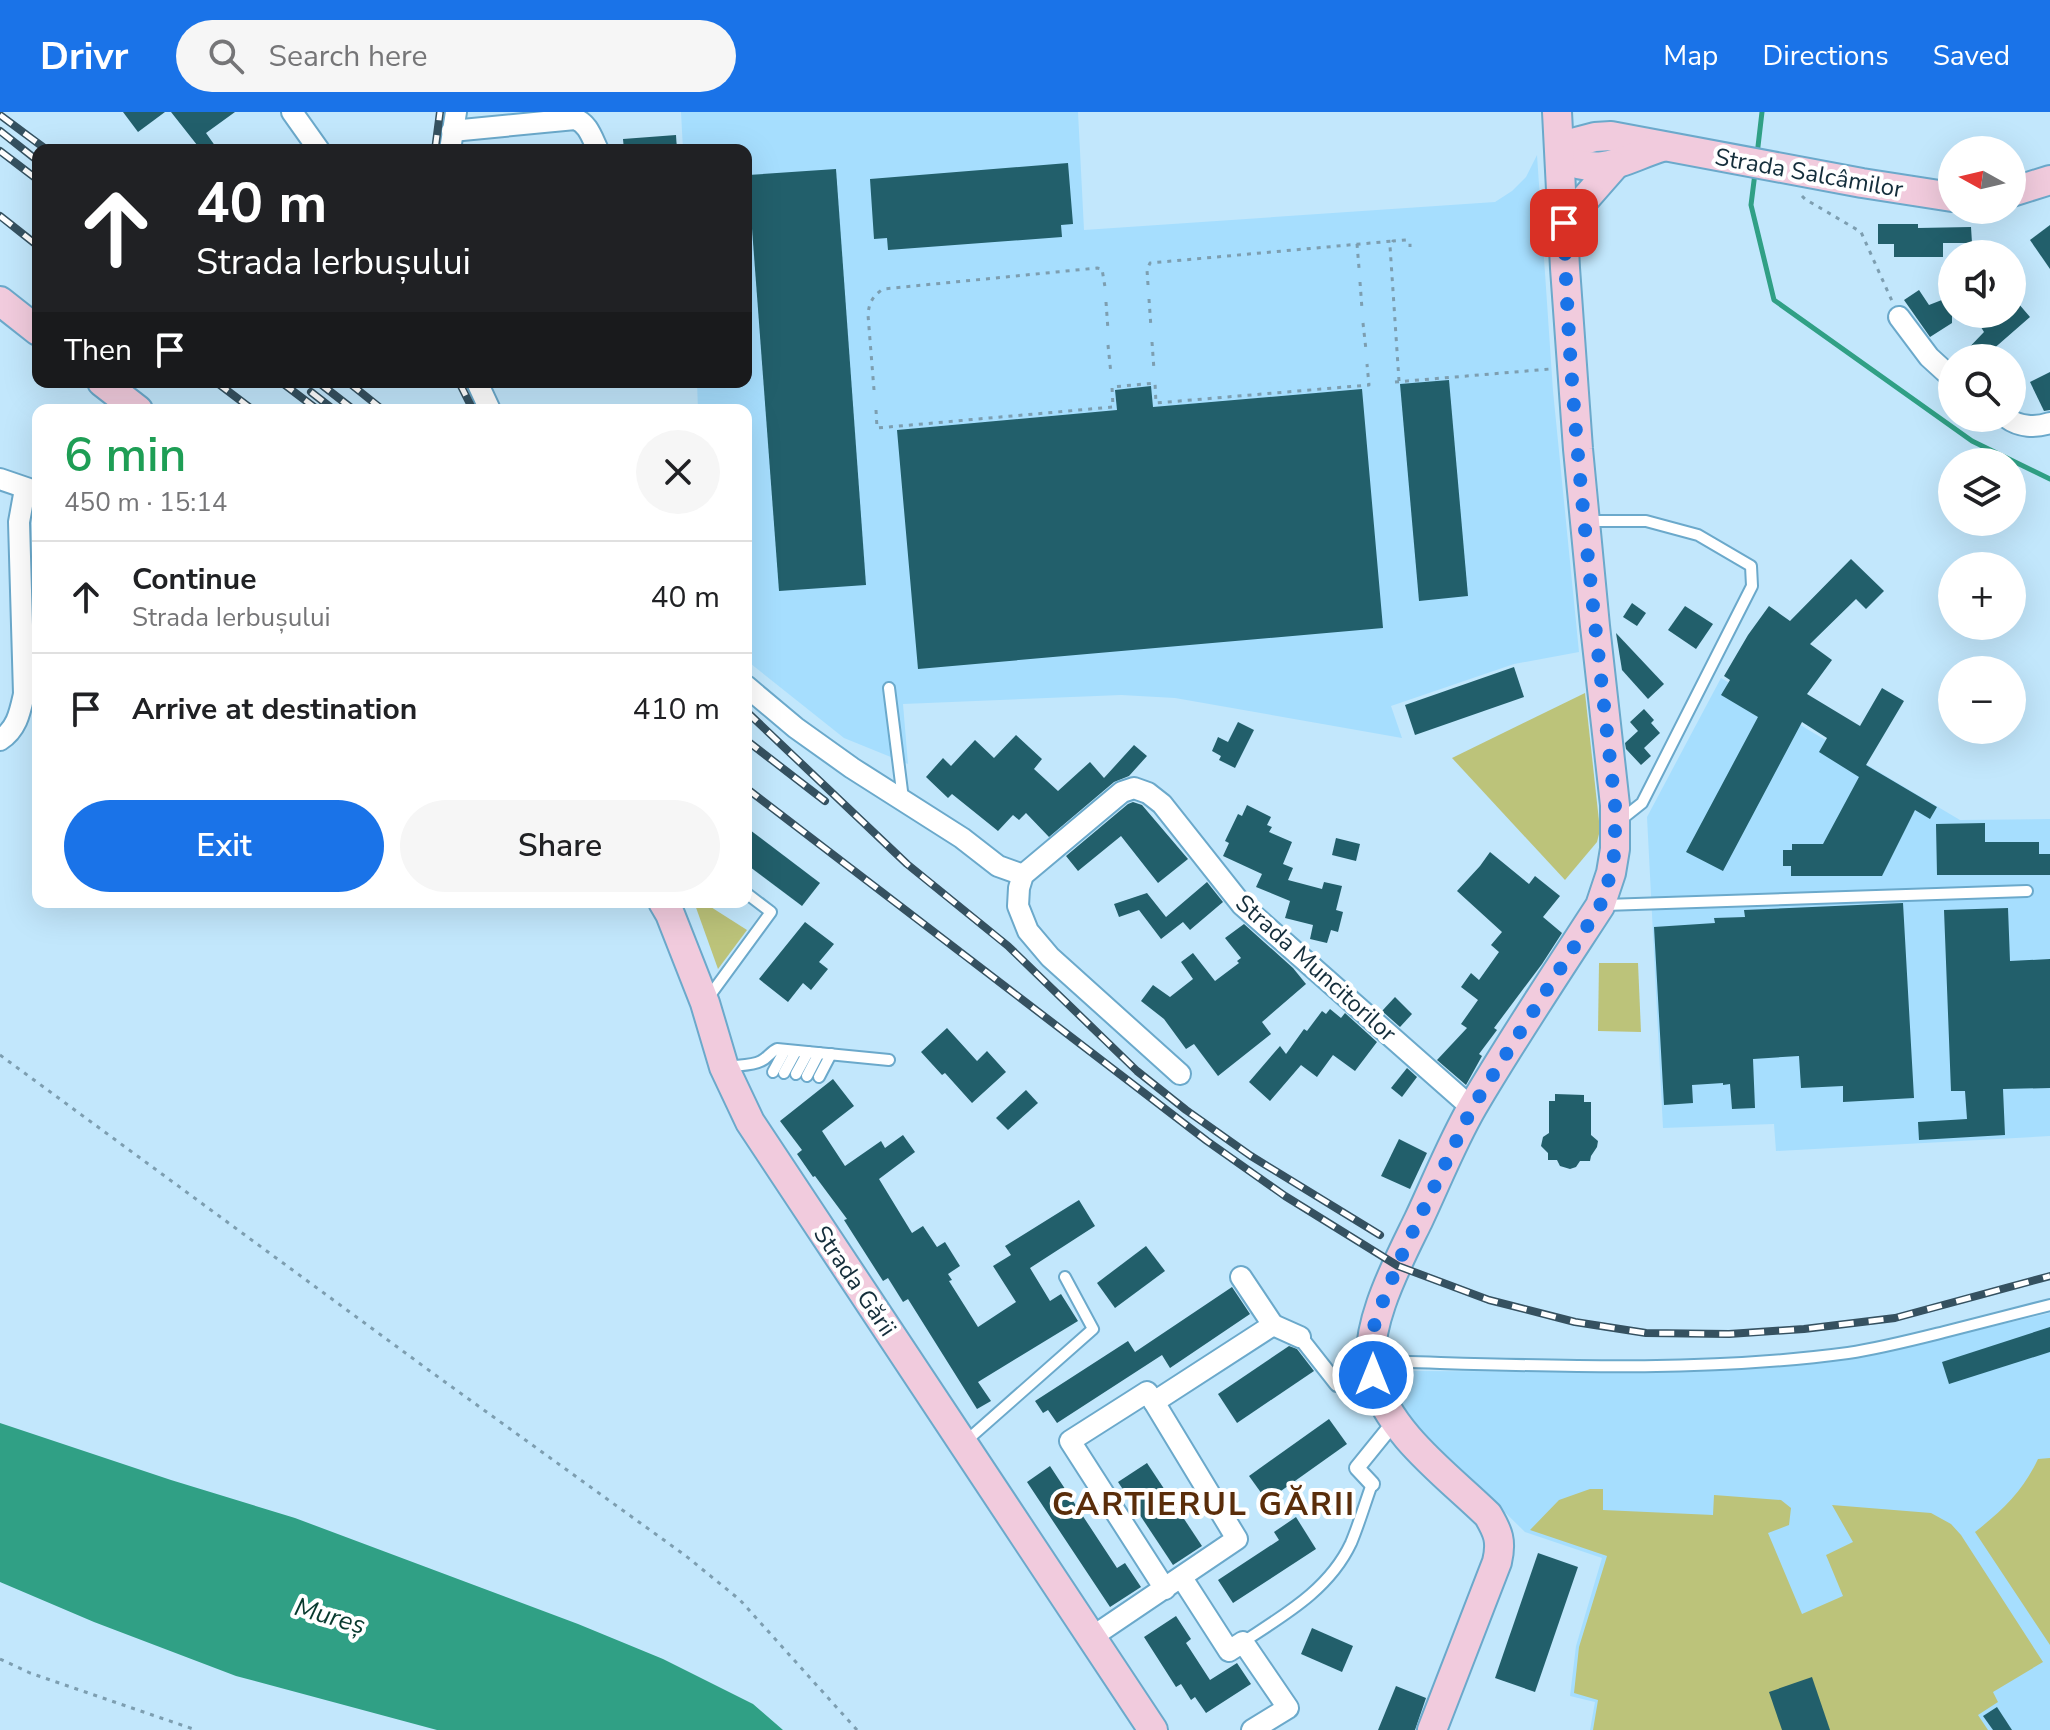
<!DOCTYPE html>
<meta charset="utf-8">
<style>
:root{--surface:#fff;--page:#f6f6f6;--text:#202124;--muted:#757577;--line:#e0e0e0;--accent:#1a73e8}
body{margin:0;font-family:"Nunito Sans",sans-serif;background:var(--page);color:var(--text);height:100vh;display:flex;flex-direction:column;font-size:30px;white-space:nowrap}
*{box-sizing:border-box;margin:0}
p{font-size:26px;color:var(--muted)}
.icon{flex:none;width:44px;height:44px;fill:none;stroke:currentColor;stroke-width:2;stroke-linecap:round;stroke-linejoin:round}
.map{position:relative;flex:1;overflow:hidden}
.details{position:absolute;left:32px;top:292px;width:720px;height:504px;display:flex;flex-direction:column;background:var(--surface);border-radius:16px;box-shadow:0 8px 32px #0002}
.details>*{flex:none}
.hud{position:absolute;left:32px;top:32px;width:720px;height:244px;border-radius:16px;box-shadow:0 8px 32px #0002;background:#202124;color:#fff;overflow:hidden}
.needle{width:52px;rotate:278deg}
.controls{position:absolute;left:1938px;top:24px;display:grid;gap:16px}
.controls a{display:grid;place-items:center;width:88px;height:88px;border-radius:50%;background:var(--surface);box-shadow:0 8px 32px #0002;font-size:40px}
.pin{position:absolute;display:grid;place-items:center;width:68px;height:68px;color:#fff;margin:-34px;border-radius:16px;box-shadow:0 4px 12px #0006}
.me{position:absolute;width:88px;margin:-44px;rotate:0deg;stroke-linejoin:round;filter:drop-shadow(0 0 6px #0008)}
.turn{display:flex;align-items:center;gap:28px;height:168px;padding:0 32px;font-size:36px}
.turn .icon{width:104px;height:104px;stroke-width:2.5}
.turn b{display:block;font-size:56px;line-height:68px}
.then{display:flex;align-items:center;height:76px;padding:0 32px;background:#0003;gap:16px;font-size:30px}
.round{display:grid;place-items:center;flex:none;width:84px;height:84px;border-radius:42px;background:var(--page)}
.overview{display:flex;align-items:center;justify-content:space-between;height:136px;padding:0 32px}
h1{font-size:48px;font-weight:600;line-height:60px;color:#1e9e55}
.button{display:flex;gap:16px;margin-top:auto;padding:16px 32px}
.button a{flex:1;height:92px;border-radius:48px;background:var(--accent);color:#fff;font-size:32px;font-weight:600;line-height:92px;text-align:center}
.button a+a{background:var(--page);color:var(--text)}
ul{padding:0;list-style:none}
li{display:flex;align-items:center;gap:24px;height:112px;padding:0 32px;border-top:2px solid var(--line)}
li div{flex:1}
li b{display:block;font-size:30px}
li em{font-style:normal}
header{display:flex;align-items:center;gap:48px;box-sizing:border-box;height:112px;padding:0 40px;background:var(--accent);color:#fff}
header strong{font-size:38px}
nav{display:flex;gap:44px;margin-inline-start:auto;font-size:28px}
.search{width:560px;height:72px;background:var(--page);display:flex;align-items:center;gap:20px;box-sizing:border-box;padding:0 28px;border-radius:44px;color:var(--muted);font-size:30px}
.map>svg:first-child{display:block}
.built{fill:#a6defe}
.green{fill:#bcc37a}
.water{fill:#30a085}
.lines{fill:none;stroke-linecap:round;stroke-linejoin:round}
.stream{stroke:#30a085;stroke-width:5}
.building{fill:#225f6b}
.service-casing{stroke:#6ba9cb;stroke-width:14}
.pedestrian-casing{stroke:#6ba9cb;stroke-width:18}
.minor-casing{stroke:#6ba9cb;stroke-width:24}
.secondary-casing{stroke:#6ba9cb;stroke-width:32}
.path{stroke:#7d9eb0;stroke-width:3;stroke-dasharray:4 6;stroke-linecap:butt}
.service{stroke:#fff;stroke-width:10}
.pedestrian{stroke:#fff;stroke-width:14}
.minor{stroke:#fff;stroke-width:20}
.secondary{stroke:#f1cbdd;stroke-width:28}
.rail-casing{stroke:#355160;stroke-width:8}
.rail{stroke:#fff;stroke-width:5;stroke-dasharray:15;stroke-linecap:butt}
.route{stroke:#1a73e8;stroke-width:14;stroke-dasharray:0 25.2}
.labels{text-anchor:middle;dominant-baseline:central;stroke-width:8;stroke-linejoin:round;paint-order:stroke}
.street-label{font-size:24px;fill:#142e3b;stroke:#fff}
.water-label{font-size:26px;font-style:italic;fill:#07392e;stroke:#fff}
.district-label{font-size:32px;font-weight:bold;letter-spacing:2px;fill:#5a2d0a;stroke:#fff}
</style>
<header>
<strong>Drivr</strong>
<div class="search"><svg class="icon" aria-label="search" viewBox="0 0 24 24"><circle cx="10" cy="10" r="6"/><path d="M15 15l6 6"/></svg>Search here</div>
<nav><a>Map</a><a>Directions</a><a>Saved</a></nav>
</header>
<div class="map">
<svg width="2050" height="1618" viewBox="0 0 2050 1618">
<rect width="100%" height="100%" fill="#c2e7fc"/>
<g class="built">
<path d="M681,0H1078L1084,118L1495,90L1512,79L1526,65L1537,43L1553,279L1579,540L1514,552L1391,594L1402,626L1175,586L1121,583L903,592L908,652L844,626L746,548V298H698L697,270H746V38H683Z"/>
<path d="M1721,566L1960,708L2050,707V1024L1776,1039L1774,1012L1663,1016L1647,705Z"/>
<path d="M2050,1201V1618H1590L1595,1590L1570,1584L1576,1534L1602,1446L1525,1420L1416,1313L1395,1281L1392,1269L1395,1263L1408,1259L1680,1260L1848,1248Z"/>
</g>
<g class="green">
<path d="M1585,581L1600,718L1597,730L1565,768L1452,646Z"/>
<path d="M694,790H703L747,818L718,857Z"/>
<path d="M1599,851H1638L1641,920L1598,919Z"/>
<path d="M2050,1346V1533L1975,1420C2003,1398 2023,1379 2038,1347Z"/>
<path d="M1590,1377H1603V1398L1713,1403L1714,1383L1781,1388L1791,1396L1789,1413L1768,1421L1802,1502L1843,1484L1826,1443L1853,1430L1832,1393L1931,1401L1951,1412L1961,1423L2043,1550L1993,1580L1998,1590L1978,1603L1988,1618H1593L1598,1588L1574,1581L1579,1535L1607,1444L1530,1418L1559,1388Z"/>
</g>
<path class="water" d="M0,1311L171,1368L295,1406L578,1512L663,1547L753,1592L783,1618H437L236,1564L94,1510L0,1470Z"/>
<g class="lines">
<g class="stream">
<path d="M1757,43L1762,0"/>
<path d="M1755,61L1751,93L1774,188L1972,329L2050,367"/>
</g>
</g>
<g class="building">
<path d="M123,0H165L138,20Z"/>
<path d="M171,0H235L206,21L218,38H201Z"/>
<path d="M676,23L677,38H624L623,27Z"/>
<path d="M1068,51L1073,112L1061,113L1062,125L888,138L887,126L874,127L870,67Z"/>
<path d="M836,57L866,473L779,479L748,63Z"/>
<path d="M1878,112H1918V116L1971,115L1972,131H1943V145H1894V132H1878Z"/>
<path d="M2050,113V157L2030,128Z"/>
<path d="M1919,178L1929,193L1952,184V211L1930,225L1904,188Z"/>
<path d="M2018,191L2030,205L1983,246H1959L1984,220L1973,202H2012V196Z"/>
<path d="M2050,260V298L2044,299L2030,270Z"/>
<path d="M1449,268L1468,484L1419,489L1400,272Z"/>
<path d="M1151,274L1153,295L1362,277L1383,516L918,557L897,318L1117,298L1115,278Z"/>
<path d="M1851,447L1884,479L1866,497L1856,487L1810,532L1832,548L1807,582L1860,614L1882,576L1904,589L1866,653L1937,695L1930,707L1915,698L1882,764H1791V754H1783V738H1792V732H1823L1859,665L1819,640L1827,626L1802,610L1723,759L1686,740L1758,605L1721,583L1730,568L1724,564L1748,523L1769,494L1790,509Z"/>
<path d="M1632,491L1646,501L1637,514L1623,505Z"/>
<path d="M1685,494L1713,512L1696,537L1668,518Z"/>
<path d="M1616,521L1664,572L1648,587L1622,558Z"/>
<path d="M1514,555L1524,585L1415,623L1405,593Z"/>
<path d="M1644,597L1654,608L1651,611L1660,621L1644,636L1651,644L1641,653L1626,637L1625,631L1638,619L1630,610Z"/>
<path d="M1238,610L1254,618L1235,656L1219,648L1221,644L1212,639L1218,625L1228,630Z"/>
<path d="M1016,623L1042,647L1034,657L1058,679L1090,650L1104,666L1134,633L1147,644L1129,664L1114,670L1049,725L1026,701L1019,708L1013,703L998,719L952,682L948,686L926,665L943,646L951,654L975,628L994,646Z"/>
<path d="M1133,690L1142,693L1188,747L1158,771L1121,724L1078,759L1066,744L1128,692Z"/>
<path d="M1247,693L1271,705L1267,713L1272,715L1269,720L1292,730L1283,752L1293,756L1288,768L1322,777L1324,770L1342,774L1336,798L1343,800L1338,820L1331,818L1327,831L1310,827L1313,813L1285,806L1290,789L1256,775L1262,762L1223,744L1229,731L1225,729L1238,702L1242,704Z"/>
<path d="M1985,711V730H2039V742H2050V763H1937L1936,712Z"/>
<path d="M746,715L820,771L802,794L746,752Z"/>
<path d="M1336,726L1360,732L1356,749L1332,743Z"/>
<path d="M1490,740L1529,772L1535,764L1560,784L1543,805L1562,821L1542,852L1494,916L1497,918L1479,942L1482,944L1466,973L1437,948L1467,916L1461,912L1478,888L1461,875L1471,861L1479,868L1499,840L1491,833L1502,820L1457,779L1480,754Z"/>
<path d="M1207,770L1223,790L1190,818L1183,810L1161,827L1139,798L1119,805L1114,792L1147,781L1166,805Z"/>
<path d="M1903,791L1914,986L1843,990V974L1801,976L1799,944L1753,947L1755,996L1732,997L1730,972L1723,973V971L1692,973L1693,991L1664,993L1654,815L1715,811L1714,806L1745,805L1744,798Z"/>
<path d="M2008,796L2010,849L2050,847V976L2003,977L2005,1023L1919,1028L1918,1010L1967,1007L1965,979H1951L1944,798Z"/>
<path d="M805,810L834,832L819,850L828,857L811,878L803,871L788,890L759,867Z"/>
<path d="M1244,812L1293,856L1306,872L1262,910L1271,922L1218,964L1194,932L1186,937L1164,907L1141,889L1153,873L1170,885L1193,867L1181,850L1193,841L1215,869L1239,851L1237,849L1241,846L1225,826Z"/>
<path d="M1395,885L1412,902L1400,915L1382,899Z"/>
<path d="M1330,897L1341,906L1345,901L1377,930L1355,959L1333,943L1317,965L1301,953L1270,989L1249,970L1280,934L1286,942L1304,917L1307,919L1322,899L1326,902Z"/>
<path d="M947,916L977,949L987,939L1006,960L972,991L945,961L942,963L921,940Z"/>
<path d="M1407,956L1417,965L1402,985L1391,976Z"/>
<path d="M833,967L854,994L822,1019L845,1054L881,1029L885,1036L903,1023L915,1040L879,1067L912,1121L923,1114L937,1135L945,1130L960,1154L948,1162L952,1168L949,1169L978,1215L1016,1190L993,1154L1011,1143L1005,1134L1079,1088L1095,1114L1030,1156L1050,1189L1061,1182L1078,1209L978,1270L991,1289L977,1297L908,1187L903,1190L888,1166L883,1169L844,1108L847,1107L815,1064L813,1065L797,1042L802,1038L780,1009Z"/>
<path d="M1026,978L1038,991L1008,1018L996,1006Z"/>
<path d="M1555,982L1584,983V990H1591V1023L1598,1029L1597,1035L1591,1044L1590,1049H1580L1576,1055L1570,1057L1560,1054L1557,1048H1548V1041L1541,1034L1543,1025L1549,1021V989H1555Z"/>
<path d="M1399,1027L1427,1041L1410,1077L1381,1064Z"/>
<path d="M1146,1134L1165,1159L1115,1196L1097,1171Z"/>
<path d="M1232,1175L1250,1202L1170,1256L1162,1243L1057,1311L1048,1298L1043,1301L1035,1289L1128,1229L1135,1240Z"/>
<path d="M2050,1215V1240L1949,1272L1942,1250Z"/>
<path d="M1289,1234L1297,1237L1314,1259L1237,1311L1218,1282Z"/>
<path d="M1329,1307L1347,1332L1267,1389L1249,1364Z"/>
<path d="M1147,1351L1202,1434L1173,1453L1118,1370Z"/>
<path d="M1050,1354L1117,1456L1125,1451L1141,1475L1110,1495L1027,1370Z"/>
<path d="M1296,1405L1316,1437L1233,1491L1218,1468L1279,1428L1274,1420Z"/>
<path d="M1538,1441L1578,1455L1535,1580L1495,1566Z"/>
<path d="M1176,1504L1191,1527L1186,1531L1210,1568L1237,1551L1251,1572L1206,1601L1195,1585L1191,1588L1181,1572L1176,1575L1144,1525Z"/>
<path d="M1312,1516L1353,1534L1342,1560L1301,1542Z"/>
<path d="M1812,1565L1830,1618H1782L1769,1580Z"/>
<path d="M1396,1574L1426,1586L1415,1618H1378Z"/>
<path d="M1997,1595L2012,1618H1993L1983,1604Z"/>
</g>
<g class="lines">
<defs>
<g id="service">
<path d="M1587,409H1646L1698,423L1751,454L1752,474L1642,691L1618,710"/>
<path d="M889,576L903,687"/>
<path d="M1605,793L2027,779"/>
<path d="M708,886L771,800L746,781"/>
<path d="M726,955C736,953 752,954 761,949C768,946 770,940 777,937L889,948"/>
<path d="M773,960L785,938"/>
<path d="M784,961L796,939"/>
<path d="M796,962L808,940"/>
<path d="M807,964L819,941"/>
<path d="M819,965L831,942"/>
<path d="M1373,1249C1531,1253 1691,1262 1848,1241C1881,1236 1912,1228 1944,1220C1979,1211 2015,1202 2050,1193"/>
<path d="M965,1330L1093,1217L1065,1165"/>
<path d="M1243,1530C1284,1503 1329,1478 1351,1431C1359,1412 1365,1391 1372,1372"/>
</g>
<g id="pedestrian">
<path d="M1300,1225L1337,1272L1361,1265"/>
<path d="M1372,1372L1357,1356L1387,1319"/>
</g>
<g id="minor">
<path d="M292,0L319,38"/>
<path d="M452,19L575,7C588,11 592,26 598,38"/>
<path d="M450,38L456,0"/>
<path d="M1899,205L1929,245L1952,266"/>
<path d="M477,270L490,298"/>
<path d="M2007,306C2019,315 2036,316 2050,311"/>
<path d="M0,367L38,380"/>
<path d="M746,574L796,616L852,656L962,726L998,754L1023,763"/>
<path d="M0,628C17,617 20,600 24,582L19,410L25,377"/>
<path d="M1180,962L1050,845L1028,819L1018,794L1019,776L1023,763L1122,680L1134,676L1148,681L1162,692L1242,793L1472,996"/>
<path d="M1273,1213L1300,1225"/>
<path d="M1154,1290L1147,1280L1070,1329L1165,1477"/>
<path d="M1182,1466L1229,1539L1243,1530L1288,1596L1252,1618"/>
<path d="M1092,1525L1237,1427L1154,1290L1273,1213L1241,1165"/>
</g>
<g id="secondary">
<path d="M1560,46L1576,30L1595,25L1611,24L1862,71L1952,85"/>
<path d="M1560,46C1604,65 1621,48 1662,35"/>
<path d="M2012,80L2050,68"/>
<path d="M1564,111L1614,54"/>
<path d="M0,189L38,219"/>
<path d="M102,270L138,298"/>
<path d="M663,790L670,802L705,891L724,955L750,1010L1153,1618"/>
<path d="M1432,1618L1497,1450C1502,1429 1498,1420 1488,1403C1447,1363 1388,1321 1373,1264C1361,1219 1398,1150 1418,1109C1436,1071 1452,1030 1473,994C1513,926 1557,860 1600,794L1611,761L1615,737V693L1595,514L1578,337L1565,156L1557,0"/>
</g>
</defs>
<use href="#service" class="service-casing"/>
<use href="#pedestrian" class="pedestrian-casing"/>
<use href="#minor" class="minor-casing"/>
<use href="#secondary" class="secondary-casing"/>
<g class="path">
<path d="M1802,84L1805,87L1861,120L1892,189"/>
<path d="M1357,132L1359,156"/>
<path d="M1360,170L1362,197"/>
<path d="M1148,173L1147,158L1150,151L1393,129"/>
<path d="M1149,187L1151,216"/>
<path d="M1106,190L1108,218"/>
<path d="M1363,211L1366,238"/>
<path d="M1152,230L1154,258"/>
<path d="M1108,233L1111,262"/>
<path d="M1399,269L1390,134L1393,129L1406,128L1410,131V135"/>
<path d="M1395,270L1550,257"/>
<path d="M874,278L868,203C869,190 873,184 883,177L1097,156L1102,157L1105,175"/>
<path d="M876,298L877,316L1113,295L1112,275L1155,271L1156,291L1369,273L1367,252"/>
<path d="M0,943L434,1262L686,1444L740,1488L857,1618"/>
<path d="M0,1547L30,1561L196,1618"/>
</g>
<use href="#service" class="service"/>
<use href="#pedestrian" class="pedestrian"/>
<use href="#minor" class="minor"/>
<use href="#secondary" class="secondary"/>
<defs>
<g id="rail">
<path d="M0,3L47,38"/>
<path d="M0,19L38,49"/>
<path d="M435,38L440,0"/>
<path d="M0,39L38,68"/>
<path d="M0,104L38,134"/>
<path d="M216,270L253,298"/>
<path d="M281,270L318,298"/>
<path d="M318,270L354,298"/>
<path d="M348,270L383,298"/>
<path d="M459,270L473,298"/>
<path d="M311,280L334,298"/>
<path d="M746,599L907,752L1008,834L1137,959L1186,998L1251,1044L1380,1123"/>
<path d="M746,628L825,689"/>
<path d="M746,676L1207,1029L1285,1084L1398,1154L1489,1188L1575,1210L1646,1221L1729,1222L1804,1217L1895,1206L2050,1164"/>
</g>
</defs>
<use href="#rail" class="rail-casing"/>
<use href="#rail" class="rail"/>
</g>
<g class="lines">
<path class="route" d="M1373,1263L1371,1236L1373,1217L1381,1194L1404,1138L1472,996L1600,794L1611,761L1615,737V693C1594,499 1569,305 1564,111"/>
</g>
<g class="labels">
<g class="street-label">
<text transform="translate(1809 61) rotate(10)">Strada Salcâmilor</text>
<text transform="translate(1316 856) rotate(42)">Strada Muncitorilor</text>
<text transform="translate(855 1169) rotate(56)">Strada Gării</text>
</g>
<g class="water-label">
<text transform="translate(330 1504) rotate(16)">Mureș</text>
</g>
<g class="district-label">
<text x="1204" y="1392">CARTIERUL GĂRII</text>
</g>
</g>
</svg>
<div class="controls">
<a><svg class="needle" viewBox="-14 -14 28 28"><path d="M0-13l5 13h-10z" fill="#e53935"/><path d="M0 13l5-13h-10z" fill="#757577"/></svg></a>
<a><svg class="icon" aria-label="sound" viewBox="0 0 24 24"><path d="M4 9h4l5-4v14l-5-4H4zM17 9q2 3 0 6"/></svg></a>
<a><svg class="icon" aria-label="search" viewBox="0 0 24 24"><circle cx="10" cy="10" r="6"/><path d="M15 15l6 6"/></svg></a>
<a><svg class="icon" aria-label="layers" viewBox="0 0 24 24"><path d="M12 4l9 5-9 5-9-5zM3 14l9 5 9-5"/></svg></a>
<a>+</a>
<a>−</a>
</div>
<div class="pin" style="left:1564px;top:111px;background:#d93025"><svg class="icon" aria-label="arrive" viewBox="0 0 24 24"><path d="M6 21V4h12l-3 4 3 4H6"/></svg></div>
<svg class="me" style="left:1373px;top:1263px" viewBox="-20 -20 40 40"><circle r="17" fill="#1a73e8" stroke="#fff" stroke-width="3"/><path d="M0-11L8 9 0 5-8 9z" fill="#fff"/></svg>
<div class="hud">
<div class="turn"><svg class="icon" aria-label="ahead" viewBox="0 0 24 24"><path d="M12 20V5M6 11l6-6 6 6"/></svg><div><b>40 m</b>Strada Ierbușului</div></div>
<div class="then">Then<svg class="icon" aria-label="arrive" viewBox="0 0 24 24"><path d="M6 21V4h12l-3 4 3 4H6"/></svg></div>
</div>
<section class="details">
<div class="overview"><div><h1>6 min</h1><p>450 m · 15:14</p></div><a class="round"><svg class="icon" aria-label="close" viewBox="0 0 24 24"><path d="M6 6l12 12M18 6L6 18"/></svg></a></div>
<ul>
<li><svg class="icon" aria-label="ahead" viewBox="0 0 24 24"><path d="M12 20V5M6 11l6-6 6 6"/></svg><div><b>Continue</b><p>Strada Ierbușului</p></div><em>40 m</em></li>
<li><svg class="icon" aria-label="arrive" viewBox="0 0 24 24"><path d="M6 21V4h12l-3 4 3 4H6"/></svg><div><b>Arrive at destination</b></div><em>410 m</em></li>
</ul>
<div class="button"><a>Exit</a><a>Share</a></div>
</section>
</div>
